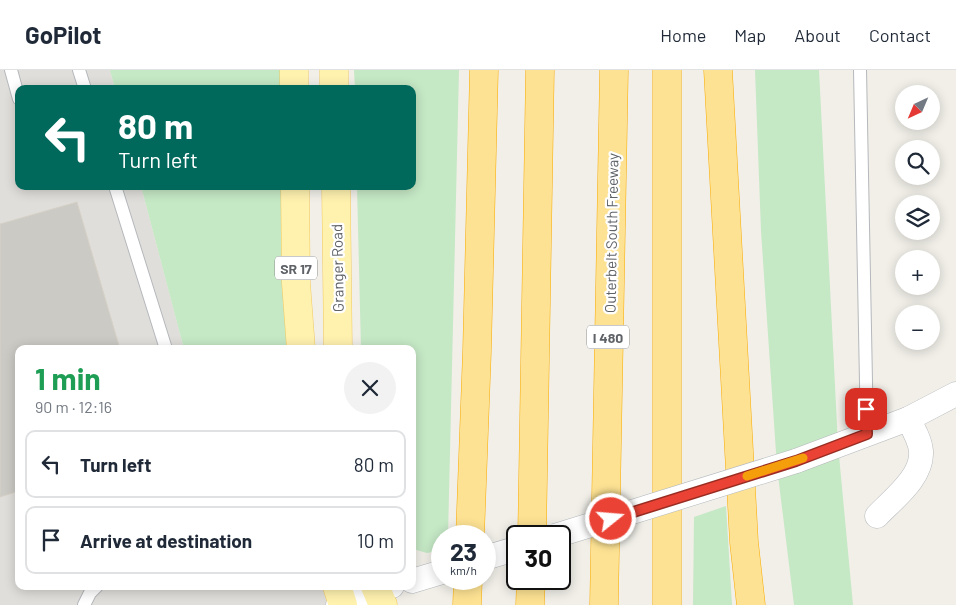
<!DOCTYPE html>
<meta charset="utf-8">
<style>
:root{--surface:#fff;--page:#f2f2f3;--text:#1f2937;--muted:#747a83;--line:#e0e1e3}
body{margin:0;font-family:Barlow,sans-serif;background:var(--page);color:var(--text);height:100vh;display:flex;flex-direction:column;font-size:19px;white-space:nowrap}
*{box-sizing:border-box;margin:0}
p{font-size:16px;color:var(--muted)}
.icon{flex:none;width:28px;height:28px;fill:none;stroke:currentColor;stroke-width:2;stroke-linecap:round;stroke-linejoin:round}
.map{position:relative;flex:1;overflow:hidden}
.side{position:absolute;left:15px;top:275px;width:401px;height:245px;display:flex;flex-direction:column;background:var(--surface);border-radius:10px;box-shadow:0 2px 12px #0003}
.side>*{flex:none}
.banner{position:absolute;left:15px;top:15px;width:401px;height:105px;border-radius:10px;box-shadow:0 2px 12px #0003;background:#00695c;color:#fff;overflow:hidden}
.needle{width:32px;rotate:224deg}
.controls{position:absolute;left:895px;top:15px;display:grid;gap:10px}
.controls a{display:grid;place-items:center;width:45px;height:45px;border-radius:50%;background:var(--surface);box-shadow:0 2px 12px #0003;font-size:25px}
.speed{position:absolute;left:431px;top:455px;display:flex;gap:10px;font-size:25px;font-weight:700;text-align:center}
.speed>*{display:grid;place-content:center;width:65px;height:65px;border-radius:50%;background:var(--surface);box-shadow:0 2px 12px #0003;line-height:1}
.speed small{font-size:12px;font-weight:400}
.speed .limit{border:2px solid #111;border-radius:8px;background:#fff;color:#111}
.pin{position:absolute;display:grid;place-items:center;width:42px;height:42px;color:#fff;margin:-21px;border-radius:10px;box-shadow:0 2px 8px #0006}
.me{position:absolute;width:55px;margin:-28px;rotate:73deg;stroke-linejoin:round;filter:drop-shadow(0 0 4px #0008)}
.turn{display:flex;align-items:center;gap:18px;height:105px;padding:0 20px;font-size:22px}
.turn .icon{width:65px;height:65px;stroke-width:2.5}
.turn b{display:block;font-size:35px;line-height:42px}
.round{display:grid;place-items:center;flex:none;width:52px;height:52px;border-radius:26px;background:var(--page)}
.overview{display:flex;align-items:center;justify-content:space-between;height:85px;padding:0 20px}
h1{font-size:30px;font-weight:700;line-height:38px;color:#1e9e55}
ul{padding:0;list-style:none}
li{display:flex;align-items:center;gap:15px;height:68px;margin:0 10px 8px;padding:0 10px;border:2px solid var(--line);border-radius:10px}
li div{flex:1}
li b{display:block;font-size:19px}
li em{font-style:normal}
header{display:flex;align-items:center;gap:30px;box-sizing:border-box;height:70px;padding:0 25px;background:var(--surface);border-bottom:1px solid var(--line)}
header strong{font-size:24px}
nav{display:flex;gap:28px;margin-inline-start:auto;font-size:18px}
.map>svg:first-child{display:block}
.industrial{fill:#e0deda}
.green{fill:#c5e8c5}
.building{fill:#cccac5;stroke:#d6d1c6}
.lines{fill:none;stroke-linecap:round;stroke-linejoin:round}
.lane-casing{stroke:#b5b8bc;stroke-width:14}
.street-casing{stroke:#b5b8bc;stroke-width:25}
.primary-casing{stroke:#f2c960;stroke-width:29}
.highway-casing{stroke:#f9ab00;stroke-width:29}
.lane{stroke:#fff;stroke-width:12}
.street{stroke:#fff;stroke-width:24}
.primary{stroke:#fff2af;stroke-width:28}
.highway{stroke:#fde293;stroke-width:28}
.street-bridge-casing{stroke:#b5b8bc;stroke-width:25;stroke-linecap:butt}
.street-bridge{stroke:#fff;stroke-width:24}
.route-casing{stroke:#982c22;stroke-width:12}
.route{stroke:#ea4335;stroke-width:9}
.slow{stroke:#f59e0b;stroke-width:9}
.labels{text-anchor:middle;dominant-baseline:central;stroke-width:4.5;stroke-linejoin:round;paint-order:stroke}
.shield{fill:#fff;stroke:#8f9295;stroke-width:1}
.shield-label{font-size:14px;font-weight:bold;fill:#5f6368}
.street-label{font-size:15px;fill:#5f6368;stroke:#fff}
</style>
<header>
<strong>GoPilot</strong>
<nav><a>Home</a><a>Map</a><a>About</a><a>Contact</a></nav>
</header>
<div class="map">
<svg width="956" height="535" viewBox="0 0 956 535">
<rect width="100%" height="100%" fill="#f1efe8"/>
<path class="industrial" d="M0,0H110L115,19H19V116H141L184,279H19V516H337L343,535H0Z"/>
<g class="green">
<path d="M110,0H294V19H115Z"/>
<path d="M354,0H459L448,466H442V480L427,483L413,479L412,279H361L357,116H412V19H355Z"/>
<path d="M755,0H819L838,375L853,535H794L777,397L761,161Z"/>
<path d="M141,116H295L301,279H184Z"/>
<path d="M726,436L732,535H693L694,447Z"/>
</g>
<path class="building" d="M77,132L120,279H19V421L0,427V154Z"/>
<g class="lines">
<defs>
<g id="lane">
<path d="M11,0L19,29"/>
<path d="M79,0L85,19"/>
<path d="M860,0L867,364"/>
<path d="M115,116L166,279"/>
<path d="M84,535L90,523L97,516"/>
</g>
<g id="street">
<path d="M796,391L908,349L956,324"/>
<path d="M877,446C893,429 923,407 921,381C920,370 913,358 908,349"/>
<path d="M485,488L518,478"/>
<path d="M412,511L442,502"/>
<path d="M338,535L392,516"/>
</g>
<g id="primary">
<path d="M294,0V19"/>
<path d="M334,0V19"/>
<path d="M295,116L296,213L301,279"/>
<path d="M336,116L338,279"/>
<path d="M337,516L343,535"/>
<path d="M375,516L383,535"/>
</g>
<g id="highway">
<path d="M667,0V535"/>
<path d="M718,0L744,472L751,535"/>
<path d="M470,466L477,281L484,0"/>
<path d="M532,466L540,0"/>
<path d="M467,535L468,509"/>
<path d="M530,535L531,509"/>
<path d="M604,535L614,0"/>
</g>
</defs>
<use href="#lane" class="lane-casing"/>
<use href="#street" class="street-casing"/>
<use href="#primary" class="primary-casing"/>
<use href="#highway" class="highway-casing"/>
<use href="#lane" class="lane"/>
<use href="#street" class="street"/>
<use href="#primary" class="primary"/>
<use href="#highway" class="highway"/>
<defs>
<path id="street-bridge" d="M555,466L796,391"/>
</defs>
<use href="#street-bridge" class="street-bridge-casing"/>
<use href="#street-bridge" class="street-bridge"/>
</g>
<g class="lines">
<defs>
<path id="route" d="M611,449L796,391L867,364L866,339"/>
</defs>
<use href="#route" class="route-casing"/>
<use href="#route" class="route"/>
<path class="slow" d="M747,406L803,388"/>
</g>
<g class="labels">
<g class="shield">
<rect x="275" y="186.5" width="42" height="23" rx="4"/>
<rect x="587" y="255.5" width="42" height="23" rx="4"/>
</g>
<g class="shield-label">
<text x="296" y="198">SR 17</text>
<text x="608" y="267">I 480</text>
</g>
<g class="street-label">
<text transform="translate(611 163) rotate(-89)">Outerbelt South Freeway</text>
<text transform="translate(337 198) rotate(-91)">Granger Road</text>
</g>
</g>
</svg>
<div class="controls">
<a><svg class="needle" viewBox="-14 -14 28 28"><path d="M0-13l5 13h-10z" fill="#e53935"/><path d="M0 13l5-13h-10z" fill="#747a83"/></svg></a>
<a><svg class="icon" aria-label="search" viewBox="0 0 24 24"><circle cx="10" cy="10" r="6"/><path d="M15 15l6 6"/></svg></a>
<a><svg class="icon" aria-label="layers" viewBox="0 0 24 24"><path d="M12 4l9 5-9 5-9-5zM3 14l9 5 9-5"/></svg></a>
<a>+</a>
<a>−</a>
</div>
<div class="speed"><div>23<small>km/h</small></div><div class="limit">30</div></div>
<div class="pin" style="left:866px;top:339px;background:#d93025"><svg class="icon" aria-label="arrive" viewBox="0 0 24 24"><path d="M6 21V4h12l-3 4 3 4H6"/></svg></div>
<svg class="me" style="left:611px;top:449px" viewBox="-20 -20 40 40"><circle r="17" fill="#ea4335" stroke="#fff" stroke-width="3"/><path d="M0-11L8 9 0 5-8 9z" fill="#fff"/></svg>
<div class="banner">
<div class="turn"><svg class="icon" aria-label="left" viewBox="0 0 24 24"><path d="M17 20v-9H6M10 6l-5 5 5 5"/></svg><div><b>80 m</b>Turn left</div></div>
</div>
<section class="side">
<div class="overview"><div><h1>1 min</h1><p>90 m · 12:16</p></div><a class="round"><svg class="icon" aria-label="close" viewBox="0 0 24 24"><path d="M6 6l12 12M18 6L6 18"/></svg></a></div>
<ul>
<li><svg class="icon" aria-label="left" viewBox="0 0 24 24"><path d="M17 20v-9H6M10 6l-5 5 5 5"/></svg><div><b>Turn left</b></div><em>80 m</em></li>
<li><svg class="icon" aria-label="arrive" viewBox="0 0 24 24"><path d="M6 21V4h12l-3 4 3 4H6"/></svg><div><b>Arrive at destination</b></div><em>10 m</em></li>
</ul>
</section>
</div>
